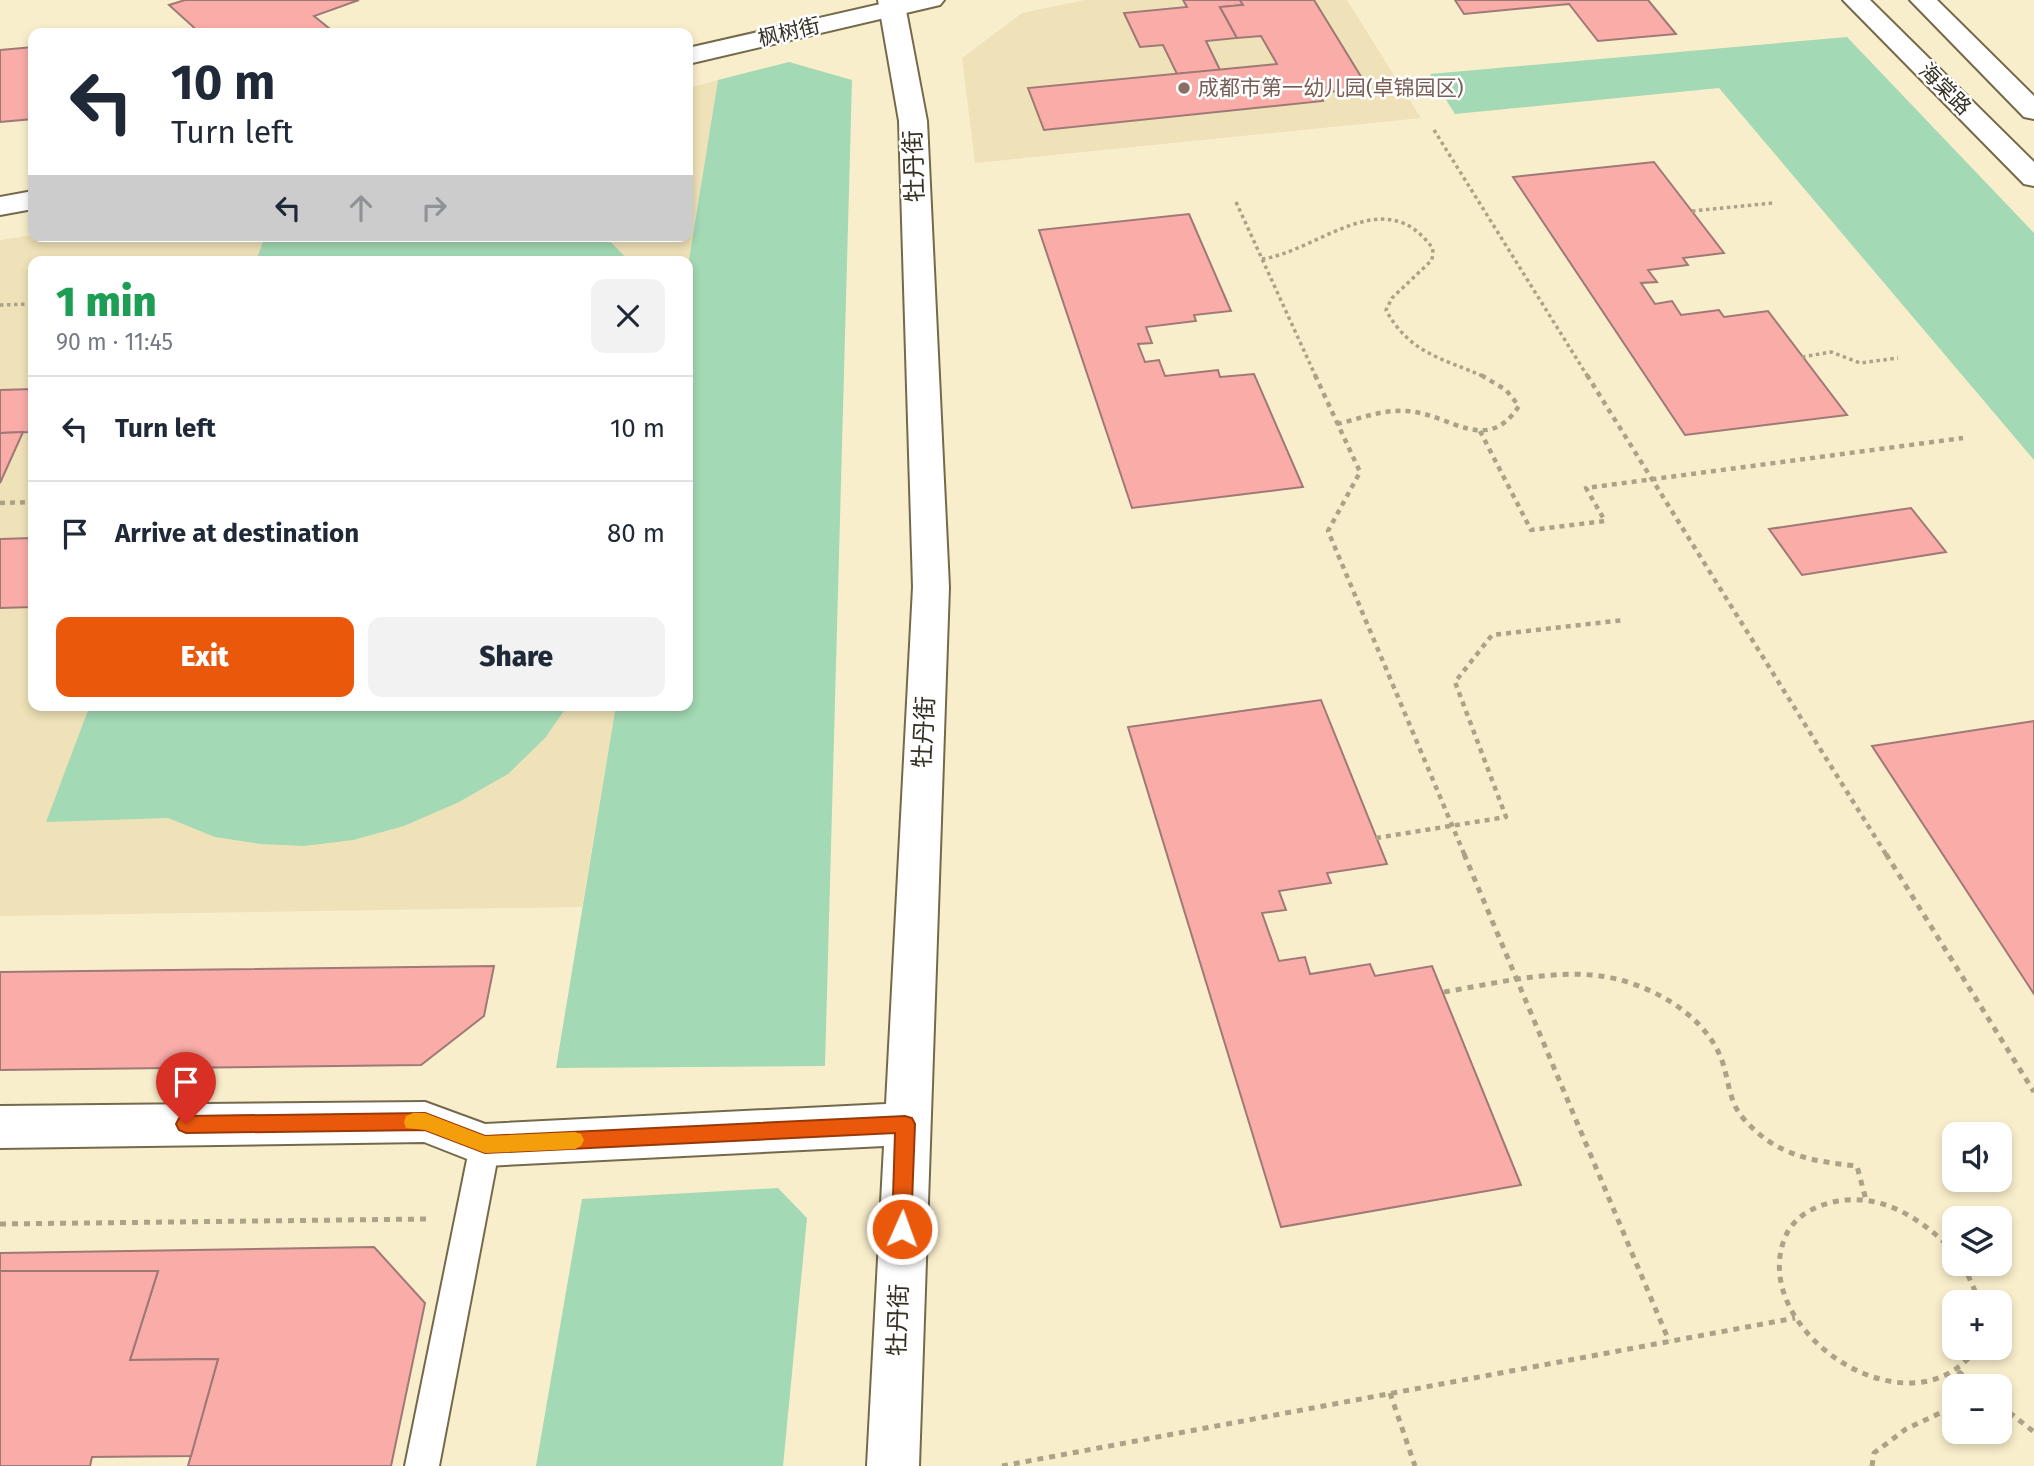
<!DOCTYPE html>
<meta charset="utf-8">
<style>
:root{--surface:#fff;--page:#f2f2f3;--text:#1f2937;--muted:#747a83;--line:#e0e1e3;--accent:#ea580c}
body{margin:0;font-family:"Fira Sans","Noto Sans SC",sans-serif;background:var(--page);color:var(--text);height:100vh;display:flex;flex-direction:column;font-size:26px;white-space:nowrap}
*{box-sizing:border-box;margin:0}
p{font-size:23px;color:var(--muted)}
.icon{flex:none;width:38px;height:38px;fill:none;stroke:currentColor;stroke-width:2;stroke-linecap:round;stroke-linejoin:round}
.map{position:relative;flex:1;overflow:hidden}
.sheet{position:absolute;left:28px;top:256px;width:665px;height:455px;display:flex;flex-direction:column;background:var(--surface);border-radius:14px;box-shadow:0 4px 10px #0003}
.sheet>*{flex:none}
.top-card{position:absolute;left:28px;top:28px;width:665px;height:214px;border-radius:14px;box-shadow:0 4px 10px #0003;background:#fff;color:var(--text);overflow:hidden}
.controls{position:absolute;left:1942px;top:1122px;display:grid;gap:14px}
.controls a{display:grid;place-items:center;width:70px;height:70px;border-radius:14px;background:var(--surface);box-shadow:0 4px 10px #0003;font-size:35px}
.pin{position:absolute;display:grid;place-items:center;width:60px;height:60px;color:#fff;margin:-72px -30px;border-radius:50% 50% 50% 0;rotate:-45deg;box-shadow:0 0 7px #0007}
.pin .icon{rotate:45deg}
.me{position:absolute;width:77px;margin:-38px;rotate:2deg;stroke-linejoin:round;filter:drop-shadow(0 0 5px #0008)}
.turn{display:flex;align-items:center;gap:24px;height:147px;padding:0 28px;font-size:32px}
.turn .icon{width:91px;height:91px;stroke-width:2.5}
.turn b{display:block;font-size:49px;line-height:60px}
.lanes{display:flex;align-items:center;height:66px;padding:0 28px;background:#0003;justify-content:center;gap:35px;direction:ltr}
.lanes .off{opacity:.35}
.round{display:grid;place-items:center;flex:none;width:74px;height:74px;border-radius:14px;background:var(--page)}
.summary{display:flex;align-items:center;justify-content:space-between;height:119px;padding:0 28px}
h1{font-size:42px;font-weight:800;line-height:52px;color:#1e9e55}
.primary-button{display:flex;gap:14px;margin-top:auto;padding:14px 28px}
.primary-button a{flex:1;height:80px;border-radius:14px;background:var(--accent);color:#fff;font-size:28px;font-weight:800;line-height:80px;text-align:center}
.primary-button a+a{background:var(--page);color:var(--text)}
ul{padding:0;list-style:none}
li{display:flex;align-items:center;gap:21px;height:105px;padding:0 28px;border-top:2px solid var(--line)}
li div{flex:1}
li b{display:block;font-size:26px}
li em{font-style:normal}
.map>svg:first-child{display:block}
.built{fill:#efe2b8}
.green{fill:#a3d9b4}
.building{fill:#f9aca8;stroke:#9e7976;stroke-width:2}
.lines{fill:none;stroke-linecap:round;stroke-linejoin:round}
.lane-casing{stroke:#746a4b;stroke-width:4}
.street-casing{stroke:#746a4b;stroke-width:4}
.secondary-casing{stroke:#746a4b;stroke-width:4}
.path-far2{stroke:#aba388;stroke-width:3.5;stroke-dasharray:3.5 3.5;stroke-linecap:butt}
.path-far1{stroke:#aba388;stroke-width:4.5;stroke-dasharray:5 5;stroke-linecap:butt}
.path{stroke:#aba388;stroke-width:5;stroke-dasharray:6 6;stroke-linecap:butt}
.lane{fill:#fff;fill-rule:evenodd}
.street{fill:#fff;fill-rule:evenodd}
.secondary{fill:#fff;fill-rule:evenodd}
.route{fill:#ea580c;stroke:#983908;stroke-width:2}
.slow{fill:#f59e0b}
.education-dot{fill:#8d6e63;stroke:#fff;stroke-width:2.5}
.labels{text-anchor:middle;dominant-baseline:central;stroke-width:5;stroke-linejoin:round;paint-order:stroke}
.far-street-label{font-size:21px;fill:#353023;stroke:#fff}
.far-education-label{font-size:21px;fill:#785e54;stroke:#fff;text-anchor:start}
.street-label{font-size:24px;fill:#353023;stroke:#fff}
</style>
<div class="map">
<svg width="2034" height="1466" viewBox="0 0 2034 1466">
<rect width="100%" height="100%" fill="#f9eecb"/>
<g class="built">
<path d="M1085,0H1347L1421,118L975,163L962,58L1022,13Z"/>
<path d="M718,80L688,266V261H33V705H616L582,907L0,916V240L33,235L688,236V88Z"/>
</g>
<g class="green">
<path d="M1847,37L2034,233V460L1719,88L1455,114L1430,74Z"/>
<path d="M789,62L852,80L825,1066L556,1068L616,705H688V266L718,80Z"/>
<path d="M265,236H605L629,261H256Z"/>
<path d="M90,705H568L545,738L508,774L459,802L404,826L353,840L304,846L261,844L215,837L168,818L46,822Z"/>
<path d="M778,1188L807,1218L783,1466H536L582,1199Z"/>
</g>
<g class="building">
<path d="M185,0H359L314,16L335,33H200L169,5Z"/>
<path d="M1183,0H1240L1243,5L1220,7L1237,38L1206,41L1220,70L1177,74L1163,45L1140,47L1124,13L1187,7Z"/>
<path d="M1240,0H1314L1368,88L1319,93L1323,101L1044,130L1028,88L1277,64L1261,36L1237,38L1220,7L1243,5Z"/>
<path d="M1455,0H1648L1676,34L1598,41L1569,4L1464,14Z"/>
<path d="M33,47V119L0,122V50Z"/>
<path d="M1654,162L1724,253L1683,258L1688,265L1648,270L1657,282L1641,283L1655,304L1672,301L1681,315L1719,310L1724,317L1768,311L1847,415L1685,435L1513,177Z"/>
<path d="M1189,214L1231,311L1194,315L1196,321L1146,327L1152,343L1138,344L1145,362L1159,360L1165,376L1218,370L1220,377L1254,374L1303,487L1132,508L1039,230Z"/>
<path d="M33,389V432L0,433V390Z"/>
<path d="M23,432L0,483V433Z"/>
<path d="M1911,508L1946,552L1802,575L1769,529Z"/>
<path d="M33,538V607L0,608V539Z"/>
<path d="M1321,700L1387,864L1327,873L1331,883L1279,891L1286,910L1262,913L1279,961L1305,957L1310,974L1370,964L1375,976L1432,966L1521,1185L1281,1227L1128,727Z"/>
<path d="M2034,721V994L1872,746Z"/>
<path d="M494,966L484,1016L421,1065L0,1070V972Z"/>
<path d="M374,1247L425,1303L391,1466H188L218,1359L130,1360L158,1271H0V1253Z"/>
<path d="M0,1271H158L130,1360L218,1359L191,1456L92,1457L90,1466H0Z"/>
</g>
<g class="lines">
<defs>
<path id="lane" d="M485,1132L495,1136L500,1145L439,1466H405L470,1145L475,1136Z"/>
<path id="street" d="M878,0H904L927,121L949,587L919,1466H867L884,1146L485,1166L424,1142L0,1148V1106L425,1102L485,1124L886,1104L913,587L899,121Z"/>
<g id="secondary">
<path d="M898,0H944L940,5L688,64V48Z"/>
<path d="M1843,0H1870L2034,162V186L2024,184Z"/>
<path d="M1910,0H1937L2034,96V119L2024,117Z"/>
<path d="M33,191V209L0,215V197Z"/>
</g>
</defs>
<use href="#lane" class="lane-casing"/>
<use href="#street" class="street-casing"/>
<use href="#secondary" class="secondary-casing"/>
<g class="path-far2">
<path d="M1434,130L1588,377"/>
<path d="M1236,202L1316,377"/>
<path d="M1692,211L1773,203"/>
<path d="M1262,259C1319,251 1385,180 1433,249L1432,260L1392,298L1386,310C1410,354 1442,358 1485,377"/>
<path d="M0,305L33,304"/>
<path d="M1802,357L1831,352L1860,363L1898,358"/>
</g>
<g class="path-far1">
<path d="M1315,375L1360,472L1328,531L1465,856"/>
<path d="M1587,375L1887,856"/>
<path d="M1337,424C1359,419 1383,409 1407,411C1451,414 1486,456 1519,406L1506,390L1481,375"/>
<path d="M1480,431L1531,530L1605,521L1586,488L1963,438"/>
<path d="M0,503L33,502"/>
<path d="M1376,838L1506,817L1455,682L1492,635L1624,620"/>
</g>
<g class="path">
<path d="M1464,854L1669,1341"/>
<path d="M1886,854L2034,1092"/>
<path d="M1444,992C1492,984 1543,971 1592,975C1641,979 1702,1010 1721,1058C1729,1078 1728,1101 1743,1118C1776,1156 1811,1161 1857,1166L1866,1200"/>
<path d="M0,1224L427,1219"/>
<path d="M1955,1252C1923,1221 1885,1193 1838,1201C1815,1205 1792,1217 1784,1240C1750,1332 1911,1440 1977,1348"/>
<path d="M1963,1264L1980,1302"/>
<path d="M1958,1371L1975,1386"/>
<path d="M1390,1393L1415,1466"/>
<path d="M2000,1405L2034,1432"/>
<path d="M1002,1466L1795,1318"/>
<path d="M1872,1466L1874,1453L1906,1429L1955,1406"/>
</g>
<use href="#lane" class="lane"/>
<use href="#street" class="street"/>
<use href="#secondary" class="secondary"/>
</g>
<path class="route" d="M425,1113L485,1136L905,1116L912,1118L915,1124L911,1229L909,1236L902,1239L895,1236L892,1229L895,1133L485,1153L425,1130L186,1133L179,1130L176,1124L179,1118L186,1116Z"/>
<path class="slow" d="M413,1113H425L485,1136L575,1132L581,1134L584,1140L581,1146L575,1149L485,1153L425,1130L406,1128L404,1122L406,1116Z"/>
<circle class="education-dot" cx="1184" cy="88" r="7"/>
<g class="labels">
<g class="far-street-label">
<text transform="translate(789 32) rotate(-13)">枫树街</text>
<text transform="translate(1945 89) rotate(45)">海棠路</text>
</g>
<g class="far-education-label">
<text x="1198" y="88">成都市第一幼儿园(卓锦园区)</text>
</g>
<g class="street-label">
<text transform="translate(914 166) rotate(-92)">牡丹街</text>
<text transform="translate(924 732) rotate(-87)">牡丹街</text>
<text transform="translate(898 1320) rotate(-88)">牡丹街</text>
</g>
</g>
</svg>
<div class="controls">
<a><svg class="icon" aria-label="sound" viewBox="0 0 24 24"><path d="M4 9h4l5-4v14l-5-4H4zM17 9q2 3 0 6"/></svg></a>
<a><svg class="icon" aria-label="layers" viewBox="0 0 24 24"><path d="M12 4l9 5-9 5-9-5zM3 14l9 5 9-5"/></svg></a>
<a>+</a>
<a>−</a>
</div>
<div class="pin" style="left:186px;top:1124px;background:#d93025"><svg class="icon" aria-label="arrive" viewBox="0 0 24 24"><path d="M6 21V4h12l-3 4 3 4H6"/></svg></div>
<svg class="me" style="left:902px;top:1229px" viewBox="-20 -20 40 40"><circle r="17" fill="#ea580c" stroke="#fff" stroke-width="3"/><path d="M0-11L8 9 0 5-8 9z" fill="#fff"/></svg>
<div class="top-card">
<div class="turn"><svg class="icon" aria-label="left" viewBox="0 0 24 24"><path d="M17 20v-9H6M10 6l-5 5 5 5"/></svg><div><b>10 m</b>Turn left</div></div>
<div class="lanes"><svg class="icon" aria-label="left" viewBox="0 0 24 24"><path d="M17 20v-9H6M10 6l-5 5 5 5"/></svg><svg class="icon off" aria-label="ahead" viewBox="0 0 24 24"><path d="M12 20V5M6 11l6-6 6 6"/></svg><svg class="icon off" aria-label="right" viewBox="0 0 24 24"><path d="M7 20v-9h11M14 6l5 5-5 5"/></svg></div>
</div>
<section class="sheet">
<div class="summary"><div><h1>1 min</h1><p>90 m · 11:45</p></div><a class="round"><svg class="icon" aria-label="close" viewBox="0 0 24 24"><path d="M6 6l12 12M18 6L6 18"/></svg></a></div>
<ul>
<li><svg class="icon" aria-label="left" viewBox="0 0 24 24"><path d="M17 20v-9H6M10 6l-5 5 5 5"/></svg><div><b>Turn left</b></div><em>10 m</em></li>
<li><svg class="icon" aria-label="arrive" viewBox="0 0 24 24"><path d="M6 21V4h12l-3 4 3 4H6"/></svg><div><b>Arrive at destination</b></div><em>80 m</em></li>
</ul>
<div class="primary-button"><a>Exit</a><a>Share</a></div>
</section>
</div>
